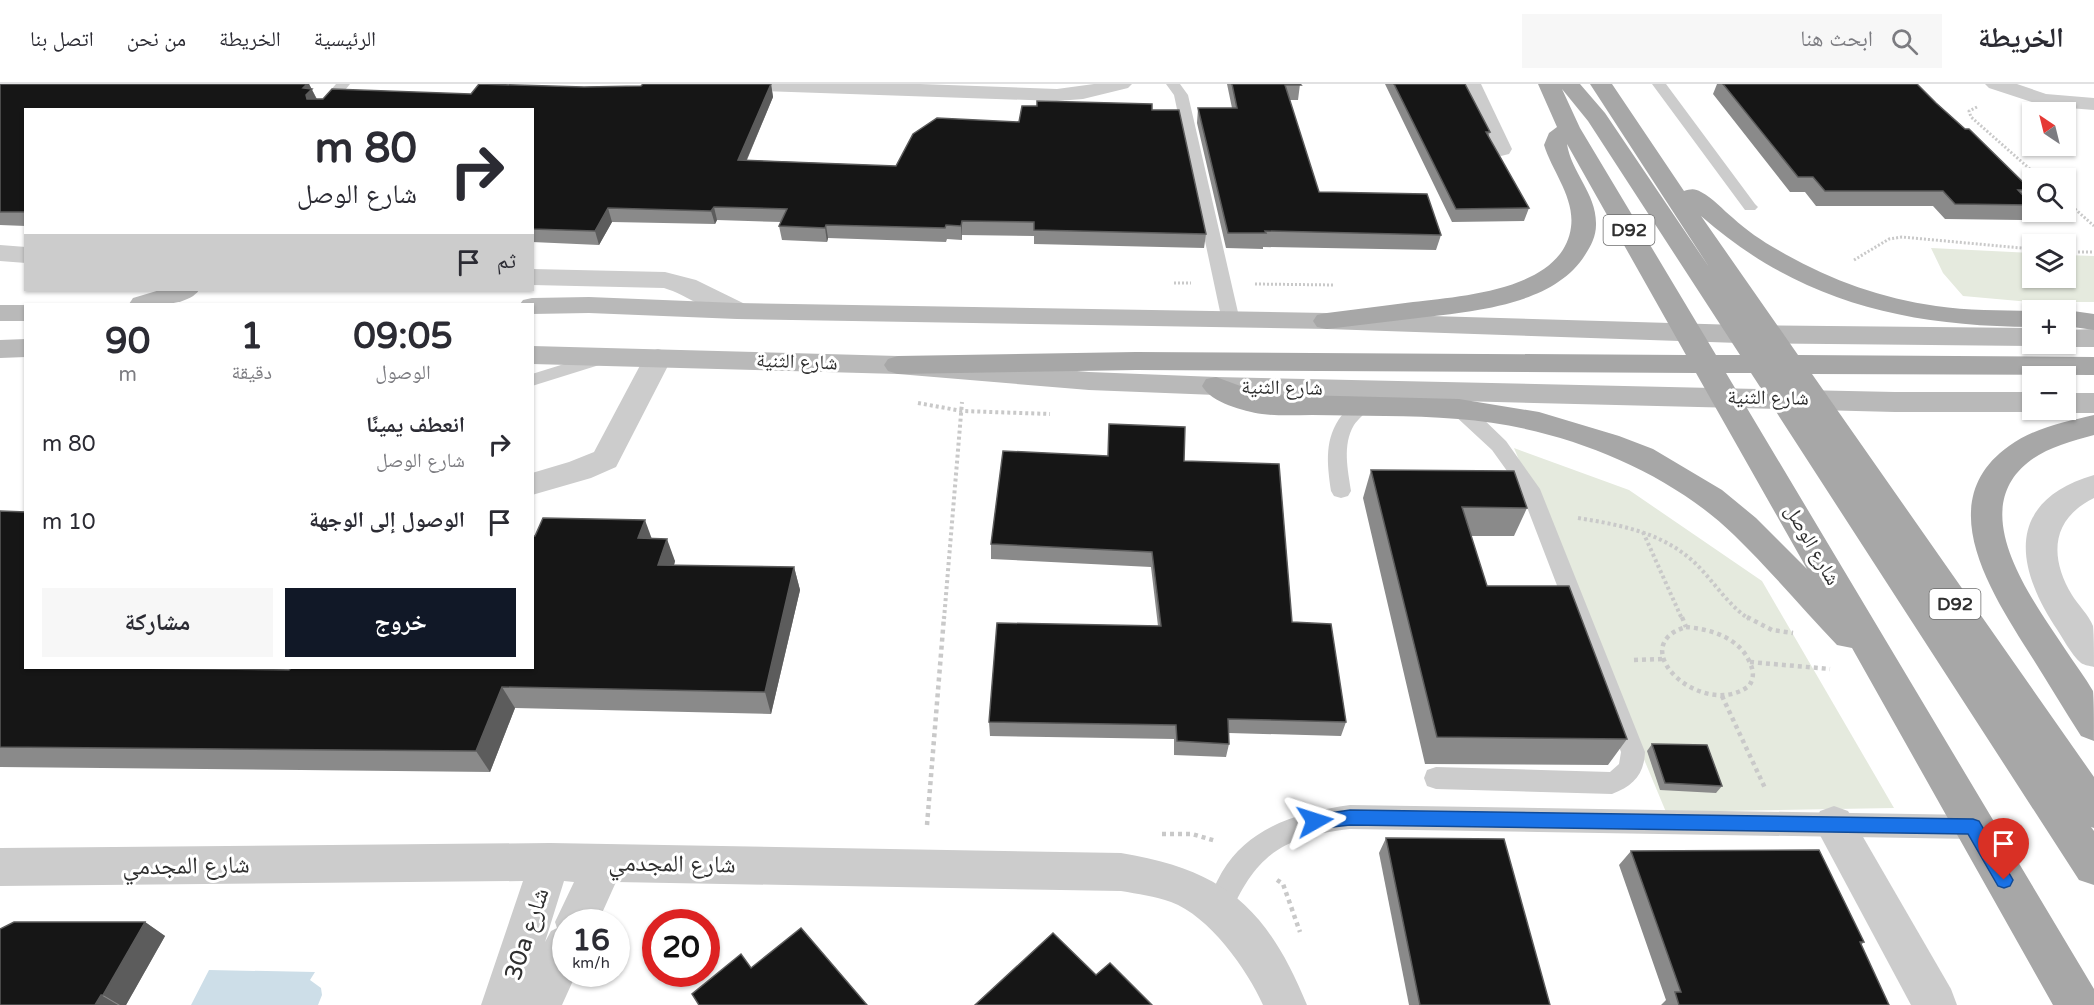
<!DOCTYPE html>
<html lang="ar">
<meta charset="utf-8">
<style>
:root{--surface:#fff;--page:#f7f7f7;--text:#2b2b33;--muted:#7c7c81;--line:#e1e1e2;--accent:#111827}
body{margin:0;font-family:"Varela Round","Noto Naskh Arabic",sans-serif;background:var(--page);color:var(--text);direction:rtl;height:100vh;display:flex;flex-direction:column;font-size:22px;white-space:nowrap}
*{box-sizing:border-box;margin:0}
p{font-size:20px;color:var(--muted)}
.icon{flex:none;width:33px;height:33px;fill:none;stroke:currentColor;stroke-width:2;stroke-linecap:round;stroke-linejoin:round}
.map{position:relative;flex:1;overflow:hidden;direction:ltr}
.panel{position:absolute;left:24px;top:219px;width:510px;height:366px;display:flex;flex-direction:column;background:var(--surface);border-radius:0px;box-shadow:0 2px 4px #0004;direction:rtl}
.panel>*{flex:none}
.banner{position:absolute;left:24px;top:24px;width:510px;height:183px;border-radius:0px;box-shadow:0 2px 4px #0004;direction:rtl;background:#fff;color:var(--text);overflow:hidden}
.needle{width:39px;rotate:325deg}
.tools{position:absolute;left:2022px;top:18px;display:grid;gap:12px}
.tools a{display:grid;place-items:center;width:54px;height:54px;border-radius:0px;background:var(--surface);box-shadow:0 2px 4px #0004;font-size:30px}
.speed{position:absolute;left:552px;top:825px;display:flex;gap:12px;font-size:30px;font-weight:700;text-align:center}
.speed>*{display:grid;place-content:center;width:78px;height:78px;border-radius:50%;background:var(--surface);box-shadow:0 2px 4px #0004;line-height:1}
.speed small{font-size:15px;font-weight:400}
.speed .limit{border:9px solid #d22;background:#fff;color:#111}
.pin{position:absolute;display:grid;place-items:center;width:51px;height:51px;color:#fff;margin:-62px -26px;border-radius:50% 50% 50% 0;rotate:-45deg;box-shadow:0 0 6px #0007}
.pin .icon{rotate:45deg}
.me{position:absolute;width:66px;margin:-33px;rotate:84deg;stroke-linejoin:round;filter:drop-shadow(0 0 4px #0008)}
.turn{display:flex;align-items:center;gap:21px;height:126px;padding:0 18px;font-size:27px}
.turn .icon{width:78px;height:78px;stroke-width:2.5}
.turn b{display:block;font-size:42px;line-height:51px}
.then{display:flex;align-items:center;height:57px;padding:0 18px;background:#0003;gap:12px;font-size:22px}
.eta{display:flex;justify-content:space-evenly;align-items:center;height:102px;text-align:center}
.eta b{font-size:36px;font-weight:700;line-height:42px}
.cta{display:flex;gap:12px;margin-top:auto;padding:12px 18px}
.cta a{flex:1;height:69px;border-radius:0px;background:var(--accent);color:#fff;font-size:24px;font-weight:700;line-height:69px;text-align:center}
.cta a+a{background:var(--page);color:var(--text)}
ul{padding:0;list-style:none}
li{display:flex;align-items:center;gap:18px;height:78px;padding:0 18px}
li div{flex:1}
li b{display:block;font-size:22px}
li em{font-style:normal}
header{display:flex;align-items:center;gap:36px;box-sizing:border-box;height:84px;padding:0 30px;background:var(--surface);border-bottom:2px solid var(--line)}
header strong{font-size:28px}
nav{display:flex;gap:33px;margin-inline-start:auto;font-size:21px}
.search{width:420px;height:54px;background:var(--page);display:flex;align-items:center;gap:15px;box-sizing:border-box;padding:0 21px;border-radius:0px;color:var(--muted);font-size:22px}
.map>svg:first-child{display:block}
.green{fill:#e5eade}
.water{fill:#cddee8}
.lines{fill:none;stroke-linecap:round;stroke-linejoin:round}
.path-far2{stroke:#c9c9c9;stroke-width:3;stroke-dasharray:2 2;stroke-linecap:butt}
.path-far1{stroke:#c9c9c9;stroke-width:4;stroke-dasharray:3 3;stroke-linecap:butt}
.path{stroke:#c9c9c9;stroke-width:4.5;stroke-dasharray:4 4;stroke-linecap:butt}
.lane{fill:#ccc;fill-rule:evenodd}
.street{fill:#ccc;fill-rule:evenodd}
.secondary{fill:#b9b9b9;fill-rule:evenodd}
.primary{fill:#a7a7a7;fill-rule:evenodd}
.wall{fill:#8a8a8a}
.shaded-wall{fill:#5c5c5c}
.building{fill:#161616;stroke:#5c5c5c;stroke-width:1.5}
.route{fill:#1a73e8;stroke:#114b97;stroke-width:1.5}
.labels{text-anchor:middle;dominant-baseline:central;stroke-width:6;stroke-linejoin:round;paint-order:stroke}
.shield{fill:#fff;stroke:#6d6d6d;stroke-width:1.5}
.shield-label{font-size:18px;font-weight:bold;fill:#2f2f2f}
.street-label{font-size:20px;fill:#2f2f2f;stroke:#fff}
.near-street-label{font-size:24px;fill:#2f2f2f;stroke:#fff}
</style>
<header>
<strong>الخريطة</strong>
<div class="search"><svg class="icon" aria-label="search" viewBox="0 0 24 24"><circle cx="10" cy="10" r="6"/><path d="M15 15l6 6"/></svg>ابحث هنا</div>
<nav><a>الرئيسية</a><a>الخريطة</a><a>من نحن</a><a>اتصل بنا</a></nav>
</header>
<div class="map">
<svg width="2094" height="921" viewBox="0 0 2094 921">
<rect width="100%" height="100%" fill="#fff"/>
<g class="green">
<path d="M1931,164L2032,169V194H2066V171L2094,172V218H2030L1963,212L1943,189Z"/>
<path d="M1514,364L1629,406L1762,497L1894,724L1666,728Z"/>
</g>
<path class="water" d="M209,886L315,888L310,896L321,904L322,911L318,921H191Z"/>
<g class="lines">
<g class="path-far2">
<path d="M1977,23L1969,27L1971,33L2040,94"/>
<path d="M2066,117L2094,142"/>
<path d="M2066,168H2094"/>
<path d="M1854,176L1889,155L1902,153L2032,165"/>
<path d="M1174,199H1191"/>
<path d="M1255,200L1335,201"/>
</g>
<g class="path-far1">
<path d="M918,319L962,327L1050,330"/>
<path d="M1578,434C1621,441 1665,449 1697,481C1715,499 1728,521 1749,535"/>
<path d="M1643,448L1682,535"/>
<path d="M944,535L962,318"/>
</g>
<g class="path">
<path d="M1682,533L1686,543"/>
<path d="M1747,533L1772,546L1793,549"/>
<path d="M1686,543C1711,545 1740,554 1750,579C1754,588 1754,594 1749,602C1702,637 1622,562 1686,543Z"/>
<path d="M1634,576L1663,575"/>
<path d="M1750,578L1830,585"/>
<path d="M1722,612L1765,704"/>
<path d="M927,741L944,533"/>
<path d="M1162,750H1192L1216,757"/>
<path d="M1277,796L1283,800L1300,848"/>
</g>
<g class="lane">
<path d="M336,0H350L329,26H314Z"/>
<path d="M1166,0H1180L1188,11L1240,237L1237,241H1225L1222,237L1174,11Z"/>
<path d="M1652,0H1666L1755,120L1758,123L1755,126H1745Z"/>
<path d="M606,267L612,269L615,273L612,277L532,302V290Z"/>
<path d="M1360,317L1367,319L1369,323C1365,330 1358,335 1354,341C1342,361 1348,386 1351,407L1348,412L1341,414L1334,412L1331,407C1327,379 1324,354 1342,331C1347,324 1352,319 1360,317Z"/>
<path d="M1459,319L1477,329L1506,357L1540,405L1645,668C1644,691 1633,702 1612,710L1436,705L1427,702L1424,694L1427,686L1436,683L1610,688L1619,680L1621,668L1520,405L1492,366L1452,329L1450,325L1452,321Z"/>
<path d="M1350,721L1973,731L1982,735L1986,743L1982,751L1973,755L1350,745C1281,753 1255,771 1228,835L1218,839L1208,835L1204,826C1210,813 1215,800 1222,788C1249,742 1300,728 1350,721Z"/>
</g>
<g class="street">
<path d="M722,0H920L1057,5L1094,0H1132L1128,4L1083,15L1057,17L733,6L726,4Z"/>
<path d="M1459,0H1481L1512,65L1509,70L1501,72L1493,70Z"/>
<path d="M1985,0H2017L2046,10L2094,14V26L2044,22L1989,4Z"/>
<path d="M0,161L26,163V179L0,177Z"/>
<path d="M532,185L665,188L696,196L747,221L750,227L747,233C722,239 689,211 664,204L532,201Z"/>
<path d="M658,265L668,268L672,274L616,383L591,394L532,411V389L569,378L594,368L644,274L648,268Z"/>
<path d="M2094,391V414C2051,435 2049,473 2072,511C2078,521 2089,531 2093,542C2094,552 2094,572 2094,583C2090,582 2084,581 2081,579C2071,571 2062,552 2054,541C2013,477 2009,416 2094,391Z"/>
<path d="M1834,722L1848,727L1951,905L1957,921H1911L1814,740L1820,727Z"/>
<path d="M550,759L1121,769C1225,786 1267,824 1307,921H1263C1247,885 1209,832 1171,818C1155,812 1138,810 1121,807L616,798L598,838H566V890H576L562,921H481L523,797L0,802V764ZM564,797L574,798L555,838L557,844L551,847L545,858Z"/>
</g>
<g class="secondary">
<path d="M160,206H199C188,223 147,222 129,220L133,214Z"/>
<path d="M589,213L737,219L1327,229L1739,241L2032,244V260H2040L2032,262L1739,259L1327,245L737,235L589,229L532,230V220H520L523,216L532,214Z"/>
<rect x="0" y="221" width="26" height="16"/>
<path d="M2094,245V263H2066L2056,260H2066V246Z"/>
<path d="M26,255V273L0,274V256Z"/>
<path d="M532,262L898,272L1089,288L1216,293L1895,308H2032V326H2040L2032,328H1895L1216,311L1089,306L898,290L532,280Z"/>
<path d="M2066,309H2094V329H2066L2056,326H2066Z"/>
</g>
<g class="primary">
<path d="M1538,0H1580L1605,29L1709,183L1590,0H1612L1684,107C1690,105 1695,104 1701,108C1713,114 1723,126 1733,134C1746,146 1762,157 1778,166C1827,195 1880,214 1936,222C1968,227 2000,226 2032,227V243C1905,242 1799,218 1701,132L1798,271L2094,273V291L1812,290L2094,693V744L2091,743L2094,747V801L2079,796L1751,289H1726L2094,905V921H2053L1852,564L1837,561C1802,524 1770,486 1734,451C1664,383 1555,342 1458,335C1410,331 1360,332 1312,331C1296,331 1278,332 1262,330C1243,327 1212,319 1202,302L1206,295L1216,293L1262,310L1459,315L1539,328L1619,352L1653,365L1722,406L1756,434L1807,485L1696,289L1136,286L898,290L888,287L884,281L888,275L898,272L1136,268L1686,271L1567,60C1571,88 1597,110 1596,141C1596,152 1591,162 1585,171C1553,222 1472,227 1418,234C1388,238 1357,241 1327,245L1317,243L1313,237L1317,231L1327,229C1356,225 1385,222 1413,218C1462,212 1563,206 1571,143C1575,114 1552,87 1544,61L1549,49L1557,43ZM1562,5L1588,37L1740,271H1716L1580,44Z"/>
<path d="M2063,226H2066L2094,230V246L2066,242V226Z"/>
<path d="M2094,331V351C2072,357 2049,363 2031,376C1963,426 2033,516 2065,565C2074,579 2085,593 2093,607C2094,617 2094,645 2094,657L2081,652C2063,624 2046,595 2028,567C1991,508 1931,417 2009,362C2033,344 2065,338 2094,331Z"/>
</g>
</g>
<g class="wall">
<path d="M0,0H309L317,15L471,10L584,3L771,0L773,13L747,76L896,82L1019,38L1152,26L1206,150L1204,164L1034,160V152L962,151V156L947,155L946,158L828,154L827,158L782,156L779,142L781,138L717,136L715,140L612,138L599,161L532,158V26H26V142L0,141Z"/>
<path d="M1227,0H1300L1298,16H1289L1319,108L1441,151L1436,166L1263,163V165L1226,164L1197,39L1198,24H1232Z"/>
<path d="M1385,0H1465L1490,48L1488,53L1529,124L1524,137L1452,138Z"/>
<path d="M1717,0H1917L1936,19L2031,106L2026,114L2032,122L2022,136L1945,135L1933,122H1816L1805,108H1790L1713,10Z"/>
<path d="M1184,377L1292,538L1346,638L1341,652L1229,649V660L1226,673L1174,671V655L990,652L989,638L1158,542L1151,483L991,475V460Z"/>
<path d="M1371,386L1527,424L1514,452H1471L1487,502L1627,655L1608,681L1425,680L1363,414Z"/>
<path d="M0,427L26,584L289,586L652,454L675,477L674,482L794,483L800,506L771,630L515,624L490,688L0,683Z"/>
<path d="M1652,660L1722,702L1716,709L1660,706L1647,667Z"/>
<path d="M1386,754L1550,921H1409L1379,769Z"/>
<path d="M1631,767L1864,858L1861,861L1889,921H1661L1666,916L1619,781Z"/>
<path d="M145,838L165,852L126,921H0Z"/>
</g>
<g class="shaded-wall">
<path d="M307,0H309L318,18L312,25L303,4Z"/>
<path d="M771,0L773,13L741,89L738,76Z"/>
<path d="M714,123L717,136L715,140L711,127Z"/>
<path d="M608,124L612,138L599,161L595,147Z"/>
<path d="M962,137V156L961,142Z"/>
<path d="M826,141L828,154L827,158L825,144Z"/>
<path d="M645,436L653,458L638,454Z"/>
<path d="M667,455L675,477L667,504L658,481Z"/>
<path d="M794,483L800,506L771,630L765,608Z"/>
<path d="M502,603L515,624L490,688L476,667Z"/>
<path d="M145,838L165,852L126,921H120L103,911Z"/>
<path d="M101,911L118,921H95Z"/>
</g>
<g class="building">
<path d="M0,0H307L303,4L312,5L306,11L307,15H323L332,5L471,10L479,0L584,3L641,2L643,0H771L738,76L896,82L913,50L937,34L1019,38L1022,22H1037V17L1152,20V26H1179L1206,150L1034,146V138L962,137L961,142L946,141L945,144L826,141L825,144L779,142L787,125L714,123L711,127L608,124L595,147L532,145V26H26V128H0Z"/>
<path d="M1232,0H1300L1301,1H1285L1319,108L1427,110L1441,151L1265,147L1266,149H1228L1198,24H1237Z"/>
<path d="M1394,0H1465L1490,48H1486L1529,124L1456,125Z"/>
<path d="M1723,0H1917L1936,19L1965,45H1969L2031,106H2018L2032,121L1955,120L1943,107H1825L1813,93H1798Z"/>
<path d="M1109,340L1185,343L1184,377L1279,380L1292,538L1331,540L1346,638L1228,635L1229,660L1177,657L1176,641L989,638L997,539L1161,542L1152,468L991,460L1003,367L1108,372Z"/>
<path d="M1371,386L1514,387L1527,424L1462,423L1487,502H1569L1627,655L1437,653Z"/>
<path d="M0,427L26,428V584H128L289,586L291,584H532V452H535L543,434L645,436L638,454L667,455L658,481L794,483L765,608L502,603L476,667L0,663Z"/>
<path d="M1652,660L1707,661L1722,702L1665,699Z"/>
<path d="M1386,754L1504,755L1550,921H1420Z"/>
<path d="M1819,766L1864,858H1860L1889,921H1679L1675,908H1681L1631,767Z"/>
<path d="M14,838H145L103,911H101L95,921H0V845Z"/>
<path d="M801,844L867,921H699L692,910L741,870L751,884Z"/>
<path d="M1053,849L1096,891L1110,879L1152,921H975Z"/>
</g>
<path class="route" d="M1350,726L1973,735L1979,737L2013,796L2010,802L2004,804L1998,802L1968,750L1350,741L1315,745L1309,742L1307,737L1309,732Z"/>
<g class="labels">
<g class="shield">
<rect x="1603.5" y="131" width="51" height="30" rx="4.5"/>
<rect x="1929.5" y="505" width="51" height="30" rx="4.5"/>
</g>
<g class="shield-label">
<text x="1629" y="146">D92</text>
<text x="1955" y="520">D92</text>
</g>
<g class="street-label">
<text transform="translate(797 278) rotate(2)">شارع الثنية</text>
<text transform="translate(1282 304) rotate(1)">شارع الثنية</text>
<text transform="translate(1768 314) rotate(1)">شارع الثنية</text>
<text transform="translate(1812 461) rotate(60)">شارع الوصل</text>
</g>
<g class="near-street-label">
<text transform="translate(672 780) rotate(1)">شارع المجدمي</text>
<text transform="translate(186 782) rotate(-1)">شارع المجدمي</text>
<text transform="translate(527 850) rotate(-72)">30a شارع</text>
</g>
</g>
</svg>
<div class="tools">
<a><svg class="needle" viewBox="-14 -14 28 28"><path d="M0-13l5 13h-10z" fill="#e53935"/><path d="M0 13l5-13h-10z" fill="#7c7c81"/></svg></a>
<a><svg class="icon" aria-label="search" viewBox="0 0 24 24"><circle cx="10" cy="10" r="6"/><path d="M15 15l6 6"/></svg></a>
<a><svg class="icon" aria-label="layers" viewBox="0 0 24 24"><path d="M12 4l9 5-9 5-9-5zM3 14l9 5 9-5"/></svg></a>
<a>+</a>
<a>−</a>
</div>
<div class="speed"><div>16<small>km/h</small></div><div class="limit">20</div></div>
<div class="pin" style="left:2004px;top:796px;background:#d93025"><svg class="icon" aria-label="arrive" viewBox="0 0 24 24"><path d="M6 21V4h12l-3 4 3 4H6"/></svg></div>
<svg class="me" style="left:1315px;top:737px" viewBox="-20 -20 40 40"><path d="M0-17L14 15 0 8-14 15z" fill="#1a73e8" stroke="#fff" stroke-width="4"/></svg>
<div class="banner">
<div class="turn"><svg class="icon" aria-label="right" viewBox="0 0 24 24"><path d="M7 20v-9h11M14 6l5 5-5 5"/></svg><div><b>80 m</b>شارع الوصل</div></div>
<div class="then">ثم<svg class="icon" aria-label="arrive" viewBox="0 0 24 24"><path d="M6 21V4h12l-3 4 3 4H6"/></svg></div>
</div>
<section class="panel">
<div class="eta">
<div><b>09:05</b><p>الوصول</p></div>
<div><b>1</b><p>دقيقة</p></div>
<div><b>90</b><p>m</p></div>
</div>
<ul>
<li><svg class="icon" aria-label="right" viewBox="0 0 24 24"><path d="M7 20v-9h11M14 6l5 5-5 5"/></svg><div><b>انعطف يمينًا</b><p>شارع الوصل</p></div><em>80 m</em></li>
<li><svg class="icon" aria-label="arrive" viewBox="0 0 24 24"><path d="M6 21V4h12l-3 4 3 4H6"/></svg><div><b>الوصول إلى الوجهة</b></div><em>10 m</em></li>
</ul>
<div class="cta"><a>خروج</a><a>مشاركة</a></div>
</section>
</div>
